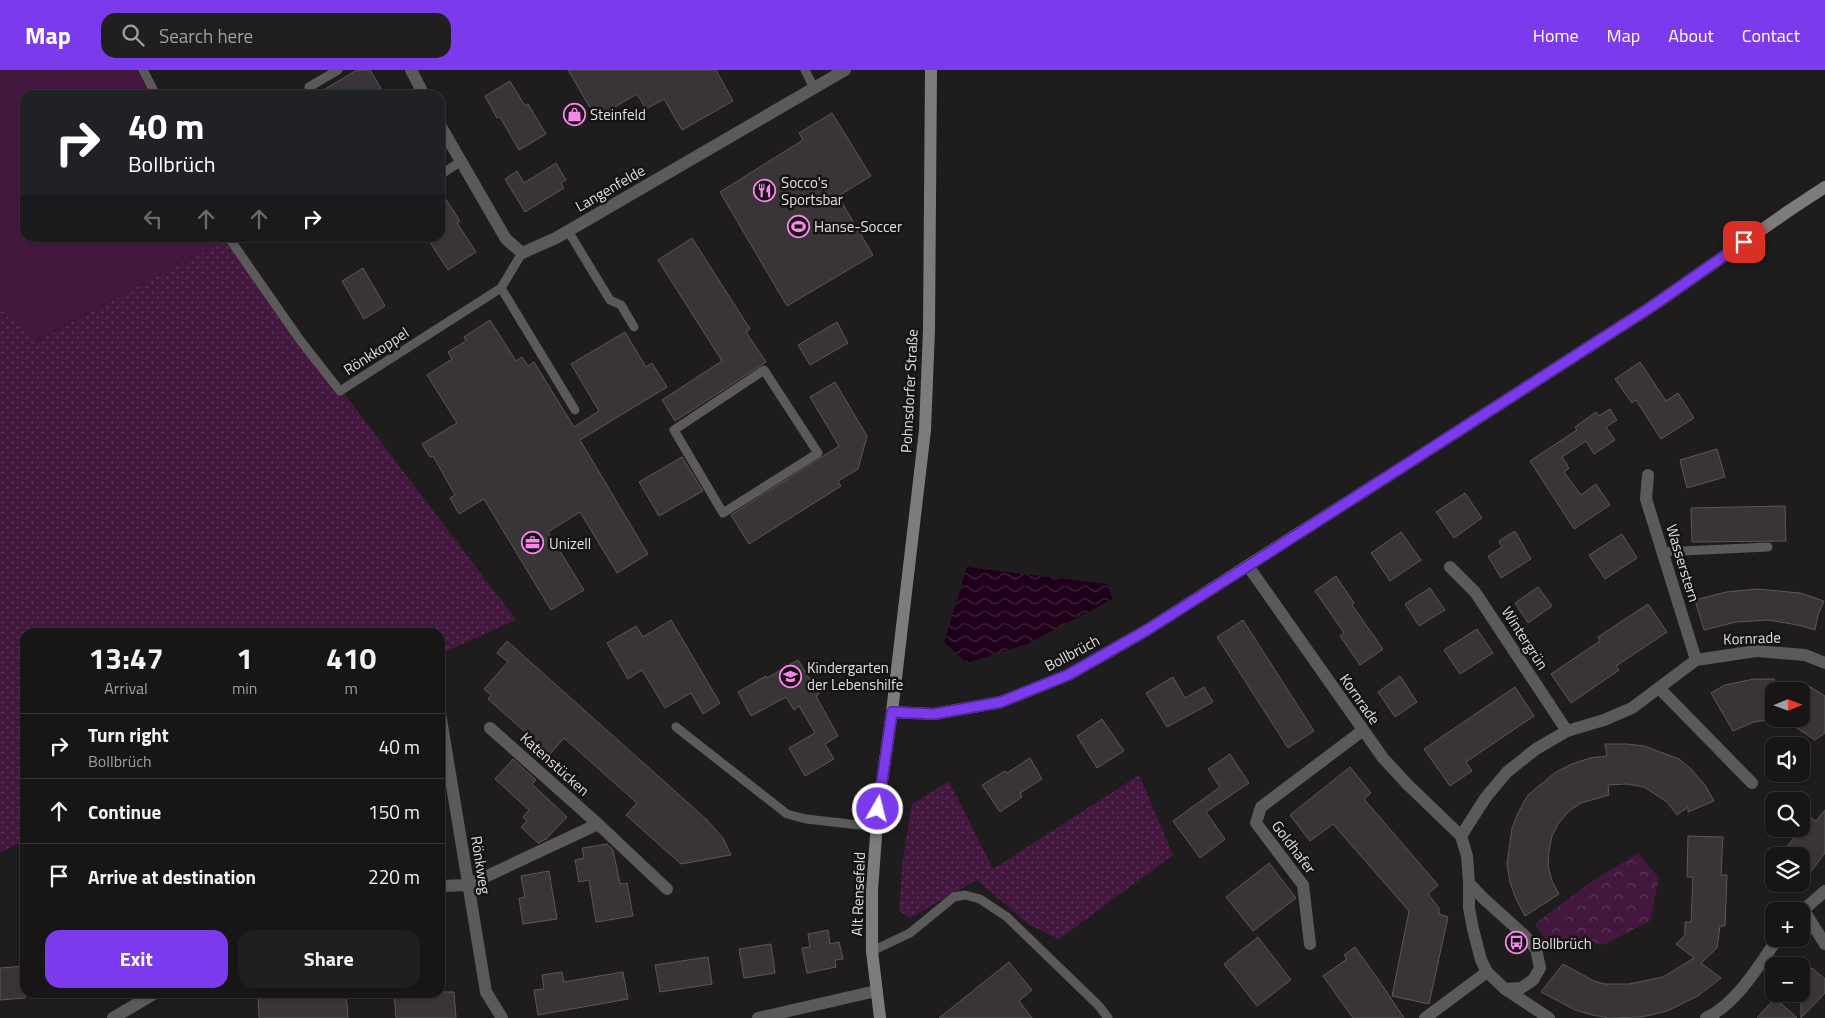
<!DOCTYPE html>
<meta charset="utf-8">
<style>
:root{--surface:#171516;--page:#201e1f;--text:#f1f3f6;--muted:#9e9fa1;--line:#363435;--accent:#7c3aed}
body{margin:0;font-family:"Titillium Web",sans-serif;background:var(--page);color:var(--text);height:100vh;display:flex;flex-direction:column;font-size:19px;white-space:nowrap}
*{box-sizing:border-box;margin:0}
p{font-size:16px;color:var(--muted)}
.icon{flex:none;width:28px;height:28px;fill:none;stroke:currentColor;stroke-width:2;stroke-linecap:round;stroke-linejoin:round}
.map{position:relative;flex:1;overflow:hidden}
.panel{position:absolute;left:20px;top:558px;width:425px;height:370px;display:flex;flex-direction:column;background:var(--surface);border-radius:15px;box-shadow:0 1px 4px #0004,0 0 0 1px var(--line)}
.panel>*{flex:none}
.hud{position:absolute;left:20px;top:20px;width:425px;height:152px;border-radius:15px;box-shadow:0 1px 4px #0004,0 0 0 1px var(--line);background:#202124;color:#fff;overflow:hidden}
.needle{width:32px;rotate:89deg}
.fabs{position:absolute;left:1765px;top:612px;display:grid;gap:10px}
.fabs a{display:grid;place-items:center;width:45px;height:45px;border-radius:10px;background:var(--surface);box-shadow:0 1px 4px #0004,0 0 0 1px var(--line);font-size:25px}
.pin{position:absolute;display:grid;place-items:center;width:42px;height:42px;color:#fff;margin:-21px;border-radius:10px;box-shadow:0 2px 8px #0006}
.me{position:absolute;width:55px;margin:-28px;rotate:8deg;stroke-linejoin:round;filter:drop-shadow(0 0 4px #0008)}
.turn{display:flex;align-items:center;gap:18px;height:105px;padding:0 25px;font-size:22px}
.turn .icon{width:65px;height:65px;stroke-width:2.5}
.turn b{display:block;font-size:35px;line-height:42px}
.lanes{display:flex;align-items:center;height:48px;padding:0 25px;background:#0003;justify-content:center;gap:25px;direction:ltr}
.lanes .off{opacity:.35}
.eta{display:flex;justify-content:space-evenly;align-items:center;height:85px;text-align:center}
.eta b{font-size:30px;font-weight:700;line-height:35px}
.primary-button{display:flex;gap:10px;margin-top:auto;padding:10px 25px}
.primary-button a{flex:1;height:58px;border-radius:15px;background:var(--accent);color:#fff;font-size:20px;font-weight:700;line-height:58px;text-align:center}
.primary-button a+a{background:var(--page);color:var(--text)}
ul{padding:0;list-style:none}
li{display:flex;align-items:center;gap:15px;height:65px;padding:0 25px;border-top:1px solid var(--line)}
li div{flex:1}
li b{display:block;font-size:19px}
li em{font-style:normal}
header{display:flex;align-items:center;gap:30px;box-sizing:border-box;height:70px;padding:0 25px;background:var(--accent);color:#fff}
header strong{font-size:24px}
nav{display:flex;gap:28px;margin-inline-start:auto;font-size:18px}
.search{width:350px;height:45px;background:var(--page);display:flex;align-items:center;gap:12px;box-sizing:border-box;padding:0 18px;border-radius:15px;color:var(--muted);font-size:19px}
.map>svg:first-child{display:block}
.grass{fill:url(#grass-dots)}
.park{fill:url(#park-crowns)}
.pitch{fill:#44173e}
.water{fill:url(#water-waves)}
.building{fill:#383437;stroke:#5a5659}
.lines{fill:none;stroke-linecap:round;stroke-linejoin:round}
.lane{stroke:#5b595a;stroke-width:9}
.street{stroke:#5b595a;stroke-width:12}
.secondary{stroke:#7e7b7d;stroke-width:12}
.route-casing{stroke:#51269a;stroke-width:12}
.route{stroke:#7c3aed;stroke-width:9}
.labels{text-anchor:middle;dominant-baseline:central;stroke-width:5;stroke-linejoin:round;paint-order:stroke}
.poi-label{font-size:15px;fill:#e0dedf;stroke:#161315;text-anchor:start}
.street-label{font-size:15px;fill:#e0dedf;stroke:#161315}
</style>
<header>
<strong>Map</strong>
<div class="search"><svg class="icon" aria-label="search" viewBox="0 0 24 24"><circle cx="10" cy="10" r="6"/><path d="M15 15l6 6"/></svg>Search here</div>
<nav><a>Home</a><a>Map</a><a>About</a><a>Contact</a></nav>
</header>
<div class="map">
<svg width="1825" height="948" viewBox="0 0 1825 948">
<defs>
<pattern id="grass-dots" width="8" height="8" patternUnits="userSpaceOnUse" patternTransform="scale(1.25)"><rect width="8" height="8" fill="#44173e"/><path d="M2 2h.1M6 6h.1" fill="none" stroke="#5f3859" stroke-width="1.8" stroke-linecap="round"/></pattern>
<pattern id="park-crowns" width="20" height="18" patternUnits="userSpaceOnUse" patternTransform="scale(1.25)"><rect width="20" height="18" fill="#44173e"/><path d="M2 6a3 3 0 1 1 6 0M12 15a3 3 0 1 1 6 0" fill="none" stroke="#5f3859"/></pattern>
<pattern id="water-waves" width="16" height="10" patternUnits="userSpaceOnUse" patternTransform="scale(1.25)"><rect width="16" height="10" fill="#1e001b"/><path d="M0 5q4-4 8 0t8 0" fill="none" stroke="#3e253c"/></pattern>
</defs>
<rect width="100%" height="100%" fill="#1f1c1e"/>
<g class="grass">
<path d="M227,169L516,550L440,584V562H25V771L0,782V234L36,271Z"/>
<path d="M1139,705L1173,785L1059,869L1029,855L977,810L910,848L899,841L903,788L912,734L949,711L993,799Z"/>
</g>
<path class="park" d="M1638,783L1659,808L1650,851L1603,875L1571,868L1548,873L1535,854L1591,812Z"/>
<path class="pitch" d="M0,0H137L151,25H25V168L227,169L35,271L0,234Z"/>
<path class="water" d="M967,497L1107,514L1113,529L1027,574L967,593L944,572Z"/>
<g class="building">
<path d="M357,0H370L385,25H315Z"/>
<path d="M568,0H716L733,31L682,60L664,29L646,39L637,24L596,48Z"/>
<path d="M510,11L525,36L528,34L546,64L519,80L500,47L497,48L485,26Z"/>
<path d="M832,43L871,106L838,126L873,185L787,236L720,122L803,70L799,63Z"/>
<path d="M556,93L566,110L561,113L564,118L525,142L505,109L517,101L524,113Z"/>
<path d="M440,120L460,151L457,153L476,182L448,200L427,168H440Z"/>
<path d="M692,168L750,259L746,262L766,292L675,351L662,330L722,291L658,190Z"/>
<path d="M363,198L385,236L364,249L342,211Z"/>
<path d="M490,250L516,291L522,287L528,296L534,292L574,357L599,341L571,294L625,262L646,297L652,293L667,317L580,370L648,484L617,503L580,442L548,462L584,520L551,540L484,429L459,444L450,428L455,425L433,386L430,387L422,374L457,353L427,305L452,289L448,282L466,271L464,267Z"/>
<path d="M837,252L848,273L810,295L798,275Z"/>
<path d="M1640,292L1666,331L1678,323L1694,348L1661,369L1636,330L1632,333L1615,309Z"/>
<path d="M835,312L867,366L858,399L838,411L841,416L749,474L731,445L839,376L810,327Z"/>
<path d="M1610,339L1617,350L1606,357L1615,370L1594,384L1586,371L1562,387L1569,398L1564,402L1581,425L1596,414L1610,435L1574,459L1530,391L1577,360L1575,357L1596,342L1599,346Z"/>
<path d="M1717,379L1725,407L1687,418L1680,390Z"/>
<path d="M682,387L703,421L659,446L639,412Z"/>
<path d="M1465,423L1482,448L1454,468L1436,442Z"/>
<path d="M1785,436L1786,471L1692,472L1691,438Z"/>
<path d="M1515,461L1531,489L1501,508L1488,486L1502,477L1499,471Z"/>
<path d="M1401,462L1421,490L1390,511L1371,483Z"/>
<path d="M1622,464L1637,488L1605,509L1589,485Z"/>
<path d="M1336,506L1354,533L1352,535L1383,579L1360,595L1340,566L1344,563L1315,521Z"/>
<path d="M1538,517L1552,536L1528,553L1515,533Z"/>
<path d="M1430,518L1445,540L1419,556L1405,534Z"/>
<path d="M1757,519L1800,523L1824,531L1818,545L1815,560L1798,555L1768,550L1736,552L1704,560L1695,530L1726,522Z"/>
<path d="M1648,534L1667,562L1616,596L1619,600L1571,633L1551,604L1600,571L1598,567Z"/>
<path d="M671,550L720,633L703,644L691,623L665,638L642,600L628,609L607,573L636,556L643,567Z"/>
<path d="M1243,550L1314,661L1288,678L1217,567Z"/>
<path d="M1477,559L1493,583L1460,604L1444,580Z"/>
<path d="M507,571L706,749L723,768L731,785L681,794L626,745L637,733L564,668L550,684L488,629L491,625L484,619L508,592L497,583Z"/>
<path d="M798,590L819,624L816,626L838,666L825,674L834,689L805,706L789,678L815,663L799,636L794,640L786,627L751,646L738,622L766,606L767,608Z"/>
<path d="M1400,606L1417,632L1395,647L1378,622Z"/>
<path d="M1173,607L1185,628L1204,617L1213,632L1167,657L1146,623Z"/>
<path d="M1754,609H1774V649L1754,652L1733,661L1711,623L1725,615Z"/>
<path d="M1801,611L1825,626V663L1815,670L1783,649H1801Z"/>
<path d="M1515,617L1534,646L1466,692L1472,701L1450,716L1424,679Z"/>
<path d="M1102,649L1124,681L1097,698L1077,666Z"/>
<path d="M1605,674H1627L1644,676L1679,689L1690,698L1705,715L1714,731L1688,742V737L1677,745L1667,732L1644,717L1627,714L1608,715L1609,725L1581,733L1568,742L1558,754L1552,766L1549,781L1548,796L1552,811L1559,824L1525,846L1516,829L1510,812L1507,794L1512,758L1519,741L1528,725L1556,702L1572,694L1590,688L1607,686Z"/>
<path d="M1230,684L1249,713L1206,742L1225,769L1200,788L1173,751L1220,717L1208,699Z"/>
<path d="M1030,688L1042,709L1020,723L1022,727L1000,742L982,715L1005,701L1007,703Z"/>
<path d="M513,689L536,710L532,714L567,747L546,769L538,773L521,757L527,751L523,747L529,740L495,709Z"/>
<path d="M1350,697L1371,723L1364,729L1438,815L1428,824L1439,838V844L1448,847L1429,934L1392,926L1409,841L1333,754L1310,771L1290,745Z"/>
<path d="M1825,740V783L1809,804L1801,798V786H1780L1810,747L1816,751Z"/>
<path d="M1688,766L1723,767L1721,805H1727L1725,856H1720L1717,878L1701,893L1721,908L1698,926L1667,941L1642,947L1609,948L1592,945L1575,940L1541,922L1563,894L1594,911L1605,914H1629L1663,907L1694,888L1676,874L1685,865V852H1691L1693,807H1687Z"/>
<path d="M607,774L613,780L620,814L627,813L633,846L596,852L589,810L579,812L575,790L584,788L582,778Z"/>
<path d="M1269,793L1296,828L1253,861L1226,827Z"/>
<path d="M549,801L557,849L523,854L519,828L525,827L521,806Z"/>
<path d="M828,860L830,874L839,872L843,889L835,890L836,897L807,903L802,878L810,877L808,864Z"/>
<path d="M1258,867L1291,910L1257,936L1224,894Z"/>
<path d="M771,874L775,903L744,908L739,879Z"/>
<path d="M1355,877L1380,912L1404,948H1353L1323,906L1347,889L1344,885Z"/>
<path d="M708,887L712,914L660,922L655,895Z"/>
<path d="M1009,892L1032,920L1019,931L1032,948H939Z"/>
<path d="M25,896V928L0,930V898Z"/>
<path d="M1812,898L1825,909V923L1801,948V909Z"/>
<path d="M562,902L564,912L623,902L628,929L538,945L534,920L544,919L542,905Z"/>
<path d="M258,922H346L348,948H259Z"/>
<path d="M394,922H454L456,948H396Z"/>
<path d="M1775,928L1797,948H1757Z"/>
</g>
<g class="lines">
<g class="lane">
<path d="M143,0L156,25"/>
<path d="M805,0L814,18"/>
<path d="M309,17L338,0"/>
<path d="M440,105L460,92"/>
<path d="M568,161L610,230L621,235L634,257"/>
<path d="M229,168L300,270L340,321L501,218L522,183"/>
<path d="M501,218L575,340"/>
<path d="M764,300L818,383L723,443L674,360Z"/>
<path d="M1662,482L1768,477"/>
<path d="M676,657L787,744L806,749L877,757"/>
<path d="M872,881L910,863L954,827L965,825L980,829L1007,847L1099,936L1108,948"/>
</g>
<g class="street">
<path d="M411,0L424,25"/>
<path d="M440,55L506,169L522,183L556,168L845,0"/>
<path d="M1648,405L1646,429L1696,590"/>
<path d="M1248,496L1383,688L1407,714L1461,766L1467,786L1469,813V838L1473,859L1481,890L1487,902L1505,919L1549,948"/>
<path d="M1450,497L1475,522L1567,661"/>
<path d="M1659,618L1752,713"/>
<path d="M440,643L486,922L502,948"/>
<path d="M490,658L598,754"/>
<path d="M1461,766L1486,727L1507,702L1536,679L1567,661L1604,650L1632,638L1696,590L1756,581L1805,585L1825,593"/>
<path d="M1469,813L1483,828L1523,864L1536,879L1540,898L1533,910L1521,918L1505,919"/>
<path d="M440,816L468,815L598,754L667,819"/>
<path d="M1803,839L1825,874"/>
<path d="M1801,842L1825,821"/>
<path d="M1310,874L1303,815L1256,753L1261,737L1362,661"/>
<path d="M113,948L157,922"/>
<path d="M758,948L876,921"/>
<path d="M1425,948L1487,902"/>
<path d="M1706,948C1736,934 1759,896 1777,869"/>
</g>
<g class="secondary">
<path d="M892,642L934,644L1001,632L1068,605L1147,560L1396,401L1651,237L1790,140L1825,117"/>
<path d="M880,948L872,881V820L878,739L892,642L925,360L929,260L931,0"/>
</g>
</g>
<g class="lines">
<defs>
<path id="route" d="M878,739L892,642L934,644L1001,632L1068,605L1147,560L1248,496L1651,237L1744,172"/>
</defs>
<use href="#route" class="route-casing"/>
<use href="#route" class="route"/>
</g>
<defs>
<symbol id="shop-ring" viewBox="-11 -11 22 22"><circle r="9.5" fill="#161315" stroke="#f987e9" stroke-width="1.5"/><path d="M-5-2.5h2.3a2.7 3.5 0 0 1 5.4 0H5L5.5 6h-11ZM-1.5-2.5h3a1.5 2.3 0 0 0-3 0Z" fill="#f987e9"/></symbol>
<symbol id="restaurant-ring" viewBox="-11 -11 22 22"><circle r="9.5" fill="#161315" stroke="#f987e9" stroke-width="1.5"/><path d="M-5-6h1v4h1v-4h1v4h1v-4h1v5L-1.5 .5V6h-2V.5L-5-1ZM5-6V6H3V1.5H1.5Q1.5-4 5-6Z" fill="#f987e9"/></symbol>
<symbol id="stadium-ring" viewBox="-11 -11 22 22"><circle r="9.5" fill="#161315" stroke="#f987e9" stroke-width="1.5"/><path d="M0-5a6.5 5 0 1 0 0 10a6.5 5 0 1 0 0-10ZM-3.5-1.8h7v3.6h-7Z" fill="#f987e9"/></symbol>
<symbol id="office-ring" viewBox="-11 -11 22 22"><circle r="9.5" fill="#161315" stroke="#f987e9" stroke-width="1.5"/><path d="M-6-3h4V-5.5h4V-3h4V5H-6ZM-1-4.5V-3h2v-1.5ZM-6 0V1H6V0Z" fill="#f987e9"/></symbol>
<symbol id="school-ring" viewBox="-11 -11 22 22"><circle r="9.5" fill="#161315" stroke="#f987e9" stroke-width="1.5"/><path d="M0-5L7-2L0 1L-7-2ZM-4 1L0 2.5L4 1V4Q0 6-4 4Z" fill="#f987e9"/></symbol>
<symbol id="bus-ring" viewBox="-11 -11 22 22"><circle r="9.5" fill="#161315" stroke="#f987e9" stroke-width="1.5"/><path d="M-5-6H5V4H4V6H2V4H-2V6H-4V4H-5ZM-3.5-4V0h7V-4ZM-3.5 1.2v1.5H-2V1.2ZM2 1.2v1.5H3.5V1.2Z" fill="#f987e9"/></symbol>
</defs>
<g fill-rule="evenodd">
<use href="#shop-ring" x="562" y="32" width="25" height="25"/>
<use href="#restaurant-ring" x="752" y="108" width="25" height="25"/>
<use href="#stadium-ring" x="786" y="144" width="25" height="25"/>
<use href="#office-ring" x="520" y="460" width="25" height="25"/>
<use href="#school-ring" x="778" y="594" width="25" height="25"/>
<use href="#bus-ring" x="1504" y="860" width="25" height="25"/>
</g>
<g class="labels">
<g class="poi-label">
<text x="590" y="44">Steinfeld</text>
<text x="781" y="112">Socco's<tspan x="781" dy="17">Sportsbar</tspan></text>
<text x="814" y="156">Hanse-Soccer</text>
<text x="549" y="473">Unizell</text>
<text x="807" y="597">Kindergarten<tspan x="807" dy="17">der Lebenshilfe</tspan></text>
<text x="1532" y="873">Bollbrüch</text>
</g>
<g class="street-label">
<text transform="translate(610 118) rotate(-30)">Langenfelde</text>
<text transform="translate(376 281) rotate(-33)">Rönkkoppel</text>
<text transform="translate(909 321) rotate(-87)">Pohnsdorfer Straße</text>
<text transform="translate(1683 493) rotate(73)">Wasserstern</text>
<text transform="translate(1525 568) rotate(57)">Wintergrün</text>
<text transform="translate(1752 568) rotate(-2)">Kornrade</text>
<text transform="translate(1072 583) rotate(-28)">Bollbrüch</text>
<text transform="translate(1360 629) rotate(55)">Kornrade</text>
<text transform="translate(555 694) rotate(42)">Katenstücken</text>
<text transform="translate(1294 777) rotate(53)">Goldhafer</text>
<text transform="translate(481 795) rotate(81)">Rönkweg</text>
<text transform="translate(858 824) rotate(-88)">Alt Rensefeld</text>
</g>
</g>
</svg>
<div class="fabs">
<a><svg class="needle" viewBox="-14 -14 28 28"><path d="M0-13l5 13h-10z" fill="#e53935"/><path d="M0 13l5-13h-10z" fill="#9e9fa1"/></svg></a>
<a><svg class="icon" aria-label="sound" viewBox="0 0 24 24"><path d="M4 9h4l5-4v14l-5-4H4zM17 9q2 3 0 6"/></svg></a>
<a><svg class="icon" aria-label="search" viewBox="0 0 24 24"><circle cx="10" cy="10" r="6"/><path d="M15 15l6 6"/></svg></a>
<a><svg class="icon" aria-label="layers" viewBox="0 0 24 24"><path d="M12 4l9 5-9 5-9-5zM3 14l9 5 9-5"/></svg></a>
<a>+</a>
<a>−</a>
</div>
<div class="pin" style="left:1744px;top:172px;background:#d93025"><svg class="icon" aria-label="arrive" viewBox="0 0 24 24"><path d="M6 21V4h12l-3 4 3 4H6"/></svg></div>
<svg class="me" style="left:878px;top:739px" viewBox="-20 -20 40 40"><circle r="17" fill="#7c3aed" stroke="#fff" stroke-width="3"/><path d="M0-11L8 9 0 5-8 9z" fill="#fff"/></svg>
<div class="hud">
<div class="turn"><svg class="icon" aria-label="right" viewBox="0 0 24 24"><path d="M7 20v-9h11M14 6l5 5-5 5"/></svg><div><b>40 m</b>Bollbrüch</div></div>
<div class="lanes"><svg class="icon off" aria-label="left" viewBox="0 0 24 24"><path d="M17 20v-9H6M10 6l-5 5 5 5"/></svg><svg class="icon off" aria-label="ahead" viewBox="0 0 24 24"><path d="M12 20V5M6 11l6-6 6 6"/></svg><svg class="icon off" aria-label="ahead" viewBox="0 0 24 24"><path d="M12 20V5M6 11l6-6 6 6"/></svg><svg class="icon" aria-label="right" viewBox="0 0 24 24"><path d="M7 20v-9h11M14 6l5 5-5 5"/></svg></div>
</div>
<section class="panel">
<div class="eta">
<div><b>13:47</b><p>Arrival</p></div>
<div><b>1</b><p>min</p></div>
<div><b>410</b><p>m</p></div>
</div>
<ul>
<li><svg class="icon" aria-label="right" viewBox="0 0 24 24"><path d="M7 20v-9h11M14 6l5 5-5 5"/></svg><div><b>Turn right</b><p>Bollbrüch</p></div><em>40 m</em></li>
<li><svg class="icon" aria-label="ahead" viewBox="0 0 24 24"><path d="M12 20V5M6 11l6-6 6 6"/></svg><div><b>Continue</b></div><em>150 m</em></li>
<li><svg class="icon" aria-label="arrive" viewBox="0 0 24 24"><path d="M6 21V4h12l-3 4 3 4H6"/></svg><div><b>Arrive at destination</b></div><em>220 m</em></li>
</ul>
<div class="primary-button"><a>Exit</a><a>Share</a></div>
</section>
</div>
